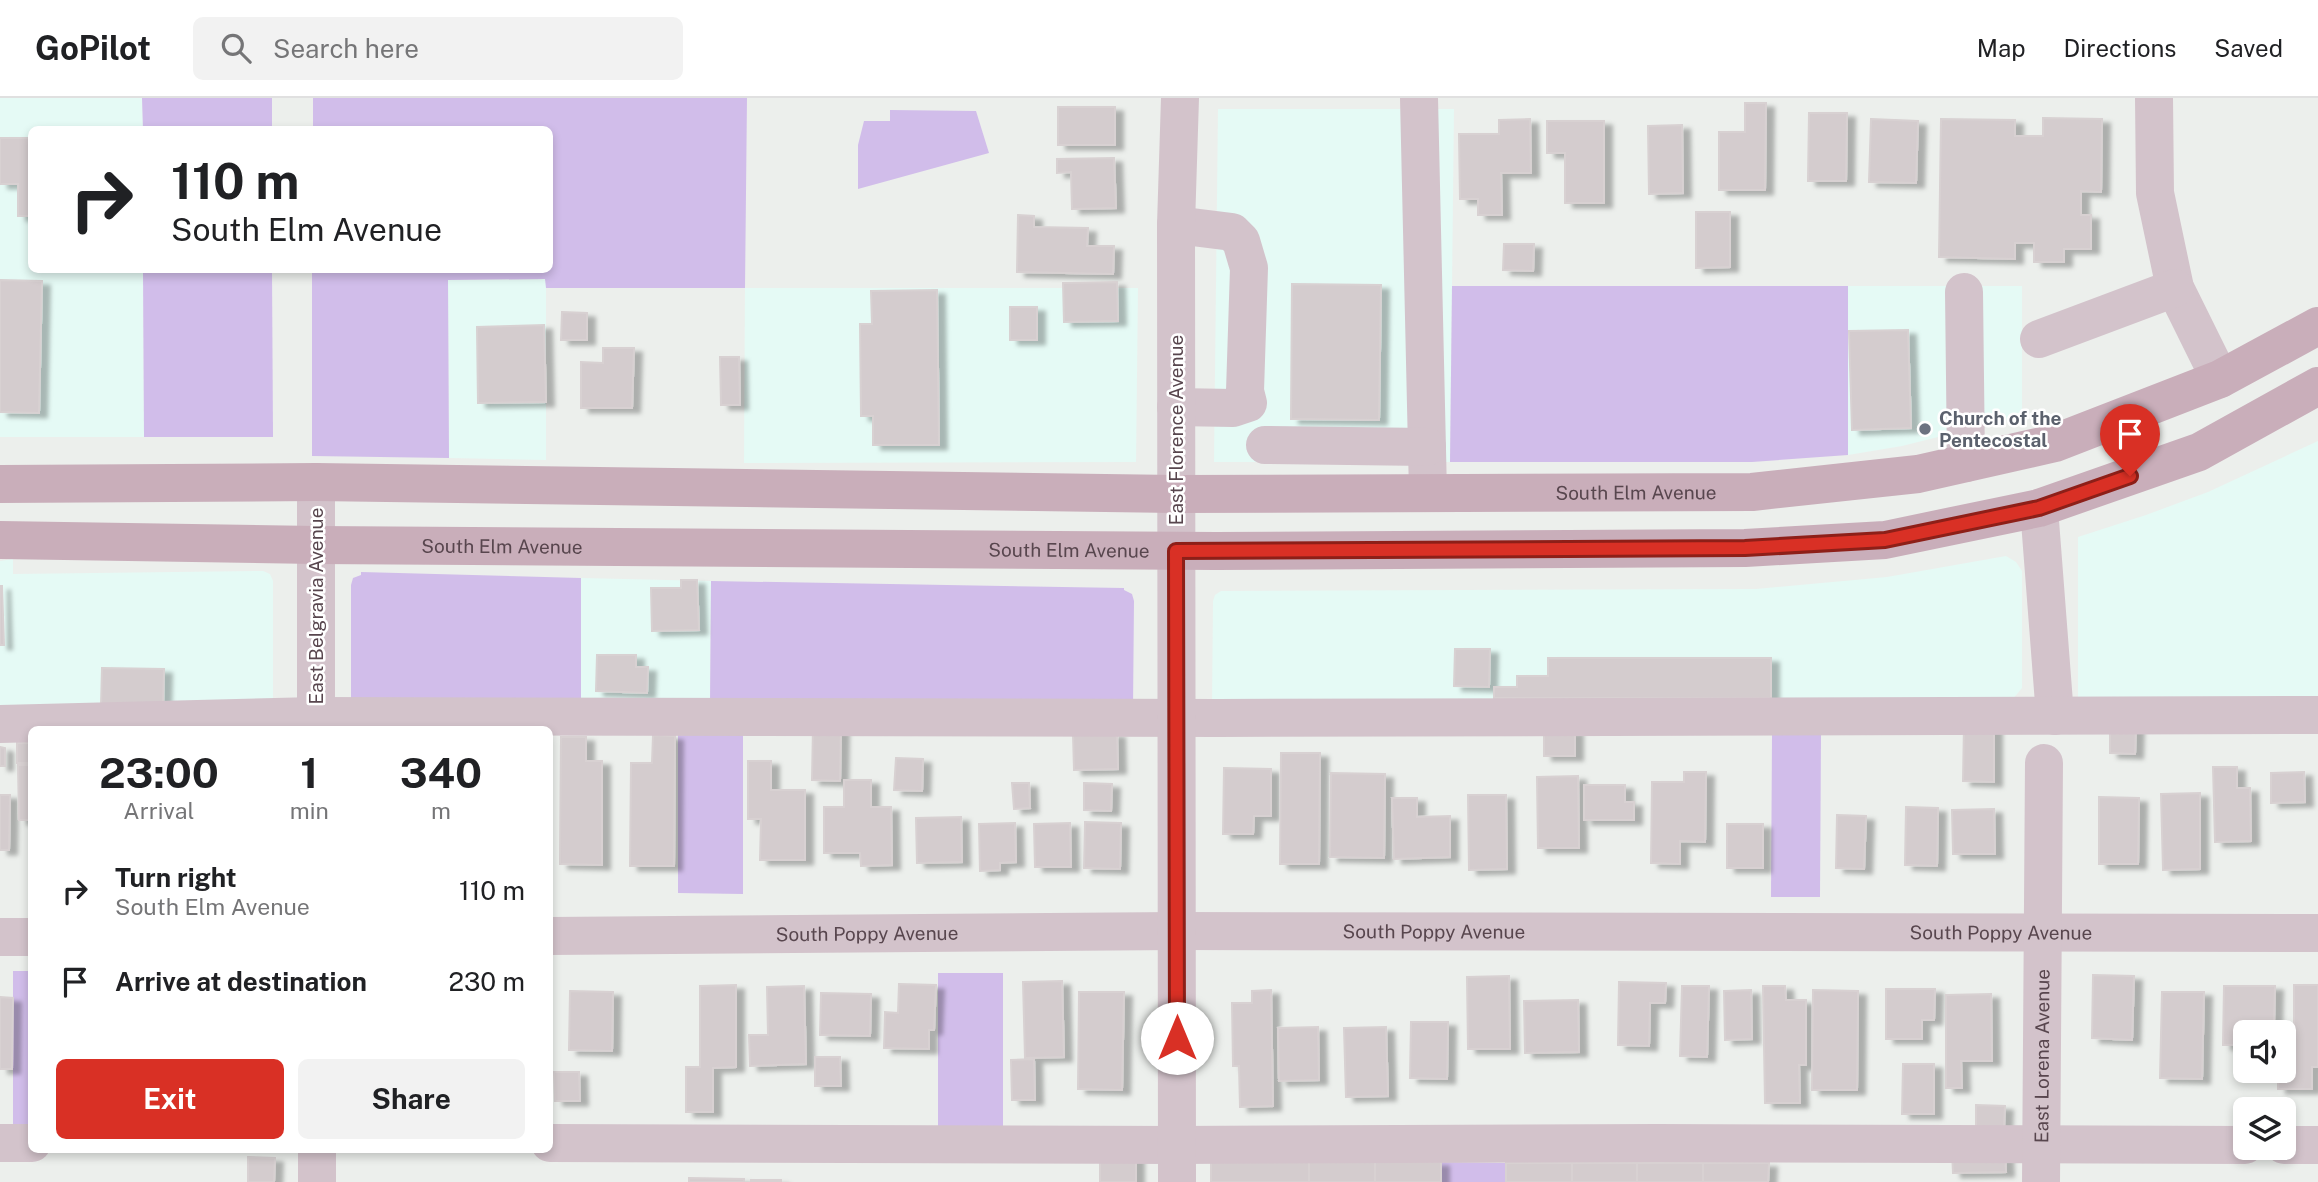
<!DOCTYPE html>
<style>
:root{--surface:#fff;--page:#f2f2f2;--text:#202124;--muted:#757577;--line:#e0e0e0;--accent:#d93025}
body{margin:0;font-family:"Public Sans",sans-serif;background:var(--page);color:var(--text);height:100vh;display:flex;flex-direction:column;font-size:26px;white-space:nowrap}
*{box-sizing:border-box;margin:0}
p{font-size:23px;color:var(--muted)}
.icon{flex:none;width:38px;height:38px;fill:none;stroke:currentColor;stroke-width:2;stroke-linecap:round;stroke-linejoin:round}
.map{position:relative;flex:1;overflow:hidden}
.side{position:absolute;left:28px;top:628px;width:525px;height:427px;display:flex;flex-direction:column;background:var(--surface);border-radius:10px;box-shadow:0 4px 10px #0003}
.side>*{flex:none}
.top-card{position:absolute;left:28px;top:28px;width:525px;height:147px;border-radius:10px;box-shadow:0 4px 10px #0003;background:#fff;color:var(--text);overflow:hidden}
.controls{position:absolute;left:2233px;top:922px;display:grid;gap:14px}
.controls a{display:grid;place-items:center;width:63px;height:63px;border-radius:10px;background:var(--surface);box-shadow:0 4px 10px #0003;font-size:35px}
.pin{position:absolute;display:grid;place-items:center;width:60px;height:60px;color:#fff;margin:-72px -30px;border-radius:50% 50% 50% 0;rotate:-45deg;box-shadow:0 0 7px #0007}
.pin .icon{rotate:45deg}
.me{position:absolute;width:77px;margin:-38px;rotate:0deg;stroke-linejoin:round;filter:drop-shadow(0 0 5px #0008)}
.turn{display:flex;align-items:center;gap:24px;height:147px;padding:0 28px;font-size:32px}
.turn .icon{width:91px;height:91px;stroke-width:2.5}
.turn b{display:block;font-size:49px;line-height:60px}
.eta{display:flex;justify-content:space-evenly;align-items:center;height:119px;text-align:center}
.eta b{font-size:42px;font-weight:700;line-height:49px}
.cta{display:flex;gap:14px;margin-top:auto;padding:14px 28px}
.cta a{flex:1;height:80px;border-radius:10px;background:var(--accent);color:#fff;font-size:28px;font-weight:700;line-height:80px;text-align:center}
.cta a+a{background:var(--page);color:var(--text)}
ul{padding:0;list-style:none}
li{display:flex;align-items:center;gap:21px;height:91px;padding:0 28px}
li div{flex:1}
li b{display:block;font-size:26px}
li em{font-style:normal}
header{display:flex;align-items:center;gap:42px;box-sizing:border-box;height:98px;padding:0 35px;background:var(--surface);border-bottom:2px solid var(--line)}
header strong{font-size:33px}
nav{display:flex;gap:38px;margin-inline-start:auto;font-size:24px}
.search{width:490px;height:63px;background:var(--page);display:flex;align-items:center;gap:18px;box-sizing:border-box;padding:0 24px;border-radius:10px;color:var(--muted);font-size:26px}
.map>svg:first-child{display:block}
.commercial{fill:#e5faf5}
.green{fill:#d1bdea}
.building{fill:#d4ccce;stroke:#d8d1d2;stroke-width:2;filter:url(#shadow)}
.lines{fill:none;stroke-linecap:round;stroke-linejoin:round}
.minor{stroke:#d3c3cb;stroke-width:38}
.major{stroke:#c9aeba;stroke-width:38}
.route-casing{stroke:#8d1f18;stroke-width:18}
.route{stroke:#d93025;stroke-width:12}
.worship-dot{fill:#6b7280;stroke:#fff;stroke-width:2.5}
.labels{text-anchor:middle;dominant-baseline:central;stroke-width:5;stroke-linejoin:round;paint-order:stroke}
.worship-label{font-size:19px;font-weight:bold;fill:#5b616d;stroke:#fff;text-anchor:start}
.street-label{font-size:19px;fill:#58464e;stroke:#fff}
</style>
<header>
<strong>GoPilot</strong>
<div class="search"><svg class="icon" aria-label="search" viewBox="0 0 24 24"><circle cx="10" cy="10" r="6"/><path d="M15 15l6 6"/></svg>Search here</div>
<nav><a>Map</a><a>Directions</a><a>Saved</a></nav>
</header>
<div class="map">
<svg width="2318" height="1084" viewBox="0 0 2318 1084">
<defs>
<filter id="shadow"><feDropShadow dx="8" dy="4.5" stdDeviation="2" flood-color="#0004"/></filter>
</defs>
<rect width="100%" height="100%" fill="#ecefec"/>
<g class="commercial">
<path d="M0,0H142L143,31L32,32V172H143L144,339H0Z"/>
<path d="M1218,11H1454L1450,364H1214Z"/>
<path d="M546,181V362L449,360L448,182Z"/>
<path d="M1848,188H2022V318L1902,348L1848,357Z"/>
<path d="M745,190H1138L1136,364L744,365Z"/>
<path d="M2318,343V605H2078V439L2146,417L2208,394Z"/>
<path d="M2006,458L2016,464L2022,473V590L2012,602L1212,610L1213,503L1215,497L1221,493L1756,491L1887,479Z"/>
<path d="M13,461V476L263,473L270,476L273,483V615L0,617V463Z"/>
<path d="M581,480L711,483L710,606L581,605Z"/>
</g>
<g class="green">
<path d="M142,0H272V31H143Z"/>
<path d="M313,0H747L745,190H546L545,181L448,182L449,360L312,358V172H550V32L313,31Z"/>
<path d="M890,12L976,13L989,55L858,91V47L864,23H890Z"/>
<path d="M143,172H272L273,339H144Z"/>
<path d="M1452,188H1848V357L1752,364H1450Z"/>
<path d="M361,474L581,480V605L351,603V487L353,480L361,477Z"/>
<path d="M711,483L1124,490V492L1132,496L1134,503L1133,610L710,606Z"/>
<path d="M678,632H743V796L678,795Z"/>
<path d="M1772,637H1821L1820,799H1771Z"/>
<rect x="13" y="873" width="18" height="159"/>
<rect x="938" y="875" width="65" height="160"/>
<path d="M1441,1064L1506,1065V1084H1441Z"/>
</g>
<g class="building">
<path d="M1745,5H1766L1765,92H1719V34H1745Z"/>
<rect x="1058" y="9" width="57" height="38"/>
<path d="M1809,15H1847L1846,83H1808Z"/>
<path d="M2043,20L2102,21L2101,94L2081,93V117H2091V151H2064V164H2034V145H2015V161L1939,159L1941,21L2015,22V38H2043Z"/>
<path d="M1530,21L1531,75H1501L1502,117H1478V101H1460L1459,36H1499V22Z"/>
<path d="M1871,21L1918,23L1916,85L1869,84Z"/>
<path d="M1547,23H1604V105H1565V55H1547Z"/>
<path d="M1682,27L1683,95L1649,96L1648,28Z"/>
<path d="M0,40H32V118H18V86H0Z"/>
<path d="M1114,60L1116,110L1072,111L1071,74L1057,75V61Z"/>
<path d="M1696,114H1730V169L1696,170Z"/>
<path d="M1018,117L1034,118V129L1088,130L1087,148H1114L1113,176L1017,174Z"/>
<path d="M1504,146H1534L1533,173L1503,172Z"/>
<path d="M0,182L42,183L39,315L0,314Z"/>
<path d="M1117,184L1118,223L1064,224L1063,185Z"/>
<path d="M1292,186L1381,187L1379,322L1291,321Z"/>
<path d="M937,192L939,347H873V318H861L860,226H872L871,193Z"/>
<rect x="1010" y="209" width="27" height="33"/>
<path d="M562,214L587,215V242H561Z"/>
<path d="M544,227L546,304L478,305L477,229Z"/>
<path d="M1908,232L1911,330L1852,332L1849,233Z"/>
<path d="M603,250H634L632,310H581V264L603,265Z"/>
<path d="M720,259H739L740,307H721Z"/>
<path d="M681,482H697L699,532L652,533L651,490H681Z"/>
<path d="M0,488H2L4,547H0Z"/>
<path d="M1455,551H1490L1489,589L1454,588Z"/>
<path d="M597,557H636V569H648L647,595L596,593Z"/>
<path d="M1548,560H1771V600H1494V589H1517V578H1548Z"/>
<path d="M102,570L164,571L163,608H101Z"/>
<path d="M1964,626H1994V684L1963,683Z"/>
<path d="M2110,626H2136L2135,656L2110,655Z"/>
<path d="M813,628L841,629L840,683L812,682Z"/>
<rect x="1544" y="632" width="31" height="26"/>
<path d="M1117,635L1118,671L1074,672L1073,636Z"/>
<path d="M653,637L675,638L674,768H630L631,665H652Z"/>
<path d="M561,639H586V663H602V767L560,766Z"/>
<rect x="17" y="645" width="15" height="20"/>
<path d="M0,649L5,650V668H0Z"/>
<path d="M1281,655H1320L1319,766H1280Z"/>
<path d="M896,660L923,661L922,693L894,692Z"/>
<path d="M748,663H771V692H805V762H760L761,721H748Z"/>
<path d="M18,667H32V722H19Z"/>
<path d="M2213,669H2237V690H2250L2251,743L2215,744Z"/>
<path d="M1224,670L1271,671V718H1254L1253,736H1223Z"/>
<path d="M1684,674H1706L1705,744L1680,743V766L1651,765L1652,684H1684Z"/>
<path d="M2304,674L2305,704L2271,705V675Z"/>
<path d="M1331,675L1385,676L1384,760L1330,759Z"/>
<path d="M1578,678L1579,750H1538L1537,679Z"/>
<path d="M844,682H871V709H891L892,767L861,768L860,755H824V709H844Z"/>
<path d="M1012,685H1029L1030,710L1014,711Z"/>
<path d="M1084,685L1112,686L1111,713L1084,712Z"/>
<path d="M1584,687H1625V704H1634V722H1584Z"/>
<path d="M2200,695V771L2163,772L2161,696Z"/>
<path d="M0,697H10L9,752H0Z"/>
<path d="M1468,697H1506L1507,771L1469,772Z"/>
<path d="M2099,699L2139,700L2138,766H2099Z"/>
<path d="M1392,700H1417V719L1450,718V759L1394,761Z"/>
<path d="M1906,709L1938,710L1937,768L1905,767Z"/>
<path d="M1994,711L1995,756H1953L1952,712Z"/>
<path d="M1837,717L1866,718L1864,771L1836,770Z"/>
<path d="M961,719L962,764L917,765L916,720Z"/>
<path d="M1085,724L1121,725L1120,771L1084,770Z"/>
<path d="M1015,725L1016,764L1000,765V772L980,773L979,726Z"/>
<path d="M1070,725L1071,769H1035L1034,726Z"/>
<rect x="1727" y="726" width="36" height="44"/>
<path d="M2093,877L2134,878L2132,942L2092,940Z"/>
<path d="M1509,878L1510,951H1468L1467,879Z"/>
<path d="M1062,883L1064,959L1025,960L1023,884Z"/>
<path d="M1619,884L1666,885L1665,905H1650L1649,948L1618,947Z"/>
<path d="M899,886L936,887L934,932H929V951L884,950L885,914L898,915Z"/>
<path d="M736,887V969L713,970V1014H686V969H700V888Z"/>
<path d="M2294,887H2318V969H2312V991H2278V973H2284V967H2286V948H2294Z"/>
<path d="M804,888L806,966L750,968L749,937H768L767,889Z"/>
<path d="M1682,888H1709L1707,959L1680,958Z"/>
<path d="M1763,888H1785L1786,902H1806V967H1799L1800,1005H1765Z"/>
<path d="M2224,888H2275L2274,924H2262V934H2245V947H2223Z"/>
<path d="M1886,891H1935L1934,922H1922V941H1886Z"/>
<path d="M1271,892L1273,1008L1240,1009L1239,968H1233L1232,905H1252V893Z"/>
<path d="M1751,892L1752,941L1725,942L1724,893Z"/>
<path d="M1813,892L1858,893L1857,992H1812Z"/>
<path d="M570,893L613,894L612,953L569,952Z"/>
<path d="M1079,894H1124L1122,992L1078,991Z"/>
<path d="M2162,894H2204L2202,981L2160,980Z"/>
<path d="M821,895L871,896L870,938L820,937Z"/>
<path d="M1991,896L1992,963H1961L1962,990H1946V897Z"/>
<path d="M0,899L13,900L12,971H0Z"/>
<path d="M1578,902L1579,954L1525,955L1524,903Z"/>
<path d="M1411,924H1448L1447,981L1410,980Z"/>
<path d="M1318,929L1319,982L1279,983L1278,930Z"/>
<path d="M1386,929L1388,998L1346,999L1344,930Z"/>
<path d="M815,959H840L841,988H815Z"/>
<path d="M1034,961L1035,1002H1012L1011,962Z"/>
<path d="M1903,966H1934V1016H1902Z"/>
<path d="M554,974H579L580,1003H555Z"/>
<path d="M1976,1007L2005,1008L2004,1029H1976Z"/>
<path d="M2005,1052L2006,1074L1953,1075L1952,1054Z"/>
<rect x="1100" y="1054" width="36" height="30"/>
<path d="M248,1059L275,1060L274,1084H248Z"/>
<rect x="1211" y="1064" width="98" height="20"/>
<rect x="1309" y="1064" width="66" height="20"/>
<rect x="1375" y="1064" width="66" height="20"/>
<rect x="1506" y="1065" width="66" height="19"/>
<rect x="1572" y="1065" width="65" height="19"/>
<rect x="1637" y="1065" width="66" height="19"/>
<path d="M1703,1065H1769L1768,1084H1703Z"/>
<path d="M689,1080L744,1081V1084H689Z"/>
<rect x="751" y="1082" width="30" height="2"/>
</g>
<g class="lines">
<g class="minor">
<path d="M1419,0L1428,395"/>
<path d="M2154,0L2155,95L2175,190L2220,281"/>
<path d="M1176,127L1232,134L1241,143L1249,170L1245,293L1248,305L1233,310L1176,309"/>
<path d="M1964,194L1966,365"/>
<path d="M2039,241L2175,190"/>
<path d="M1265,347L1427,349"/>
<path d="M316,384V632"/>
<path d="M2039,410L2055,618"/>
<path d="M0,626L316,618L1218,620L2318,617"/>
<path id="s1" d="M550,838L1177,833L2318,835"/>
<path d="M0,839H32"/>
<path d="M0,1045H32"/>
<path d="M550,1045L1177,1047L1657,1045L2245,1047"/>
<path d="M2284,1047H2318"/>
<path d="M317,1052V1084"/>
<path d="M1177,1084L1176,127L1180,0"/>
<path id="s2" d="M2041,1084L2044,665"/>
</g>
<g class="major">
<path id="s3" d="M0,386L316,384L1176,396L1752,394L1918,376L2055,345L2220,281L2318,228"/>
<path id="s4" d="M0,442L316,447L1216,453L1745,450L1885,442L2039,410L2199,354L2318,288"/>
</g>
</g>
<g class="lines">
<defs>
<path id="route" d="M1177,940L1176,453L1745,450L1885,442L2039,410L2130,378"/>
</defs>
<use href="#route" class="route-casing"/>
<use href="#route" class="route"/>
</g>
<circle class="worship-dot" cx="1925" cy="331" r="7"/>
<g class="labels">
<g class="worship-label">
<text x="1939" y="320">Church of the<tspan x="1939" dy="22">Pentecostal</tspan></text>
</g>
<g class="street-label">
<text transform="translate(1176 332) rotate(-90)">East Florence Avenue</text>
<text stroke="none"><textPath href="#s3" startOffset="1636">South Elm Avenue</textPath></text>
<text stroke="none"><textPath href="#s4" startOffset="502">South Elm Avenue</textPath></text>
<text stroke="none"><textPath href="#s4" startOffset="1069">South Elm Avenue</textPath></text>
<text transform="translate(316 508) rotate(-90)">East Belgravia Avenue</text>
<text stroke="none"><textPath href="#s1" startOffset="884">South Poppy Avenue</textPath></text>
<text stroke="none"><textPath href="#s1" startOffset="317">South Poppy Avenue</textPath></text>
<text stroke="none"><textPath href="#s1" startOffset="1451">South Poppy Avenue</textPath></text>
<text stroke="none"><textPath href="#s2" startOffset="126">East Lorena Avenue</textPath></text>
</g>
</g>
</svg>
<div class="controls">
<a><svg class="icon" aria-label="sound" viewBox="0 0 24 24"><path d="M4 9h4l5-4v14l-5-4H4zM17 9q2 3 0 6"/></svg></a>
<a><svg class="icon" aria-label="layers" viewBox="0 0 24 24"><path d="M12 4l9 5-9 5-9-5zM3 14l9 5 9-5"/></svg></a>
</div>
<div class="pin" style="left:2130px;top:378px;background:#d93025"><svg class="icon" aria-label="arrive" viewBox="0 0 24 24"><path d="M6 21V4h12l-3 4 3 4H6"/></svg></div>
<svg class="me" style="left:1177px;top:940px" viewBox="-20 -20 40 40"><circle r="19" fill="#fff"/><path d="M0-13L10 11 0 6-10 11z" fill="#d93025"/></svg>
<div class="top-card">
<div class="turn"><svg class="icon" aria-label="right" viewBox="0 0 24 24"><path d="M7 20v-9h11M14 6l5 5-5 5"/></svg><div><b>110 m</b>South Elm Avenue</div></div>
</div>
<section class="side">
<div class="eta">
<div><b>23:00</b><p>Arrival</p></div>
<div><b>1</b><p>min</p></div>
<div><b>340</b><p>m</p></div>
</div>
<ul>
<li><svg class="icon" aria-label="right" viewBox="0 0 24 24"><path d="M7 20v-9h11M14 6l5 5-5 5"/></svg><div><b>Turn right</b><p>South Elm Avenue</p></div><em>110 m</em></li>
<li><svg class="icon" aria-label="arrive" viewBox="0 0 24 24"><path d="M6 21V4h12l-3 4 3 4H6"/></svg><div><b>Arrive at destination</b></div><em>230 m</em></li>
</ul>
<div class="cta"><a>Exit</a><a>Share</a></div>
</section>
</div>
